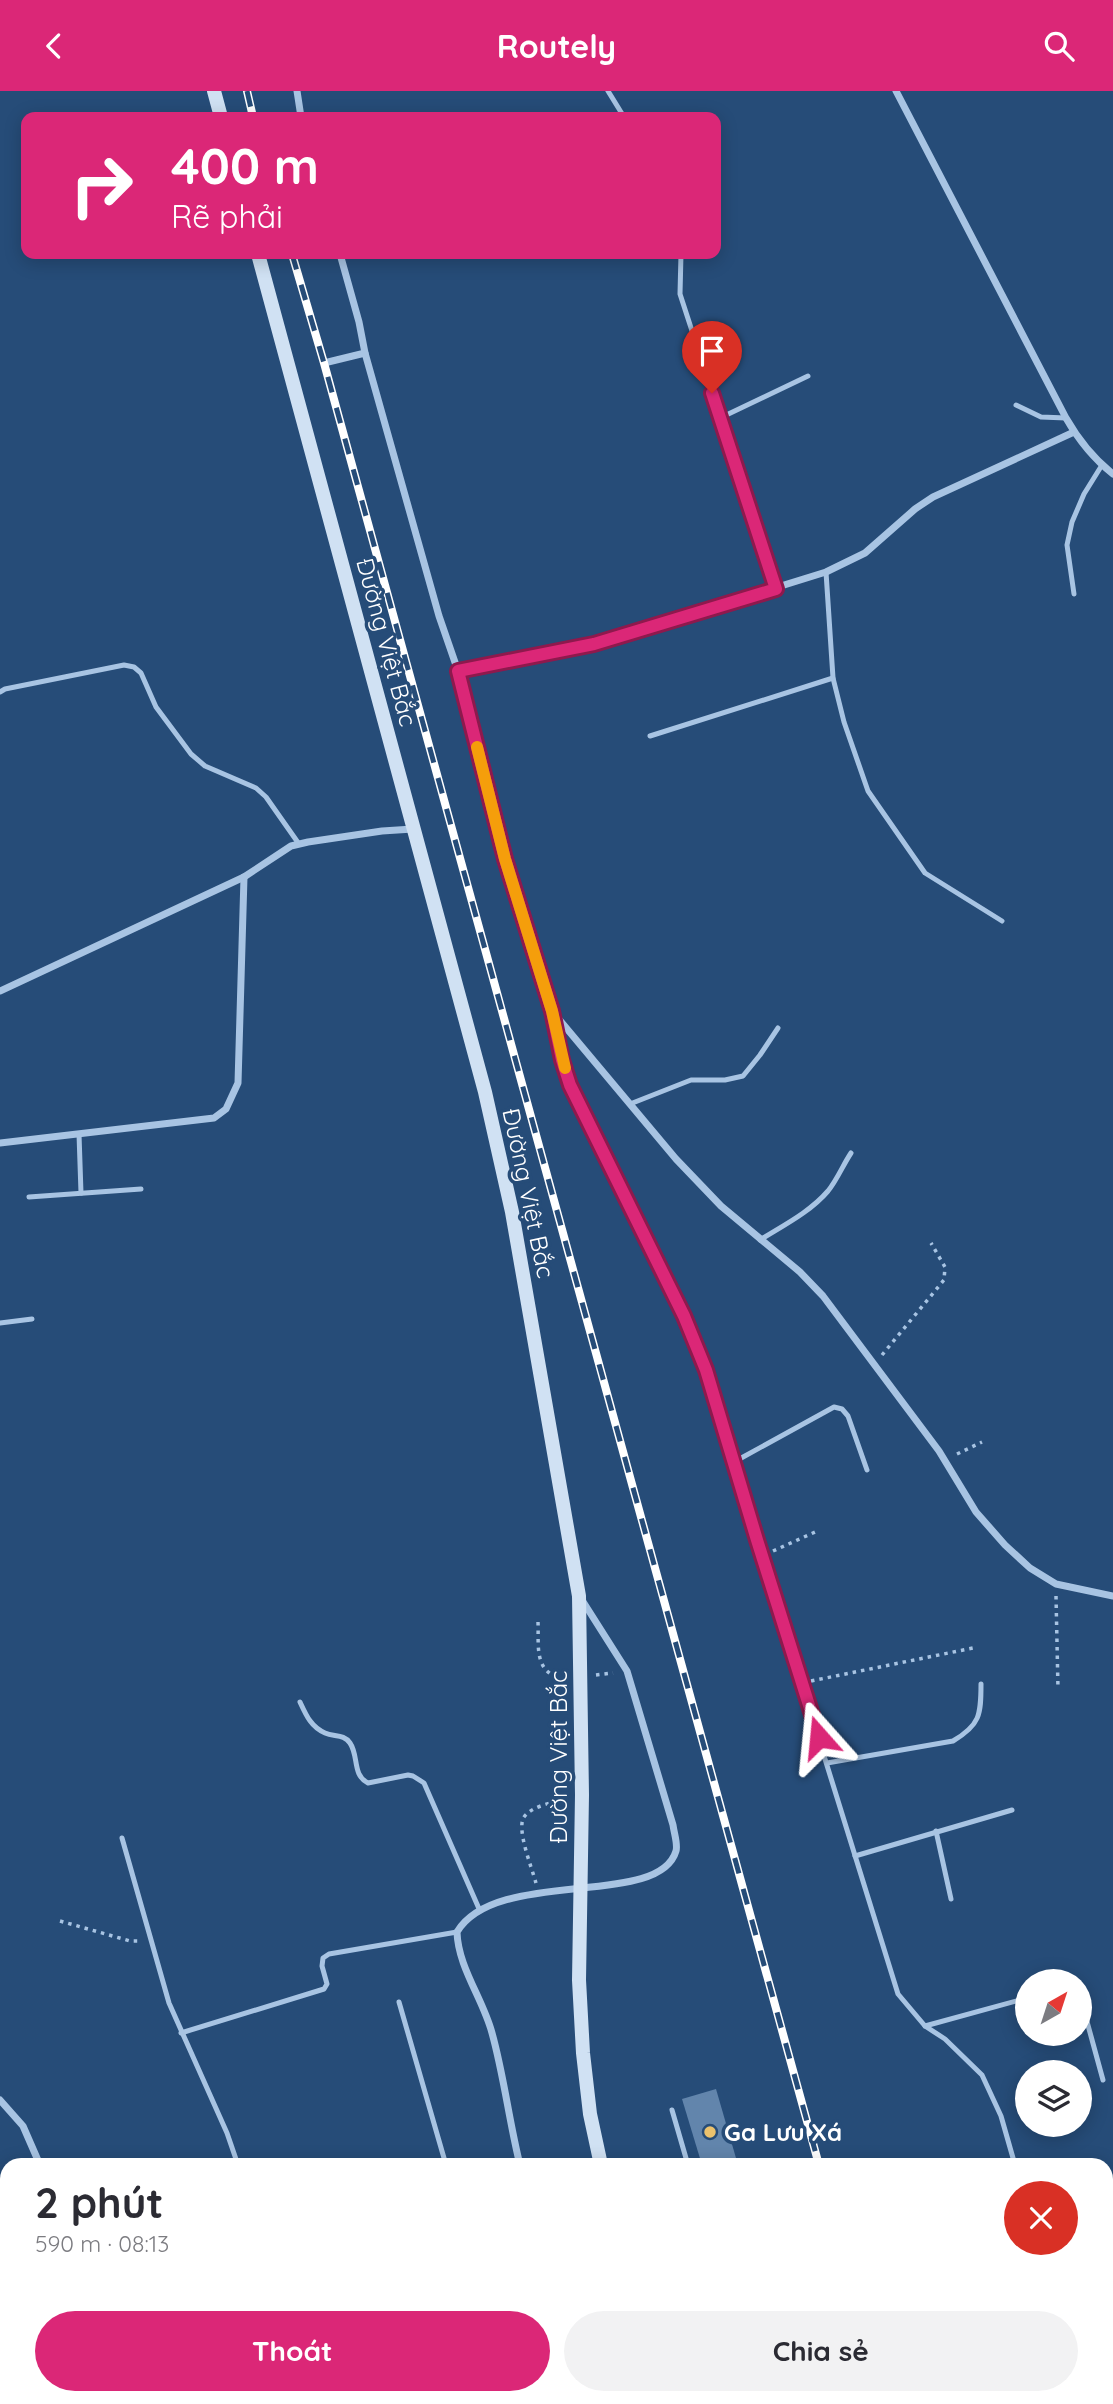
<!DOCTYPE html>
<html lang="vi">
<meta charset="utf-8">
<style>
:root{--surface:#fff;--page:#f2f2f3;--text:#2b2b33;--muted:#7c7c81;--accent:#db2777}
body{margin:0;font-family:Quicksand,sans-serif;background:var(--page);color:var(--text);height:100vh;display:flex;flex-direction:column;font-size:26px;white-space:nowrap}
*{box-sizing:border-box;margin:0}
p{font-size:23px;color:var(--muted)}
.icon{flex:none;width:38px;height:38px;fill:none;stroke:currentColor;stroke-width:2;stroke-linecap:round;stroke-linejoin:round}
.map{position:relative;flex:1;overflow:hidden}
.drawer{position:absolute;left:0px;top:2067px;width:1113px;height:247px;display:flex;flex-direction:column;background:var(--surface);border-radius:21px 21px 0 0;box-shadow:0 4px 18px #0003}
.drawer>*{flex:none}
.guide{position:absolute;left:21px;top:21px;width:700px;height:147px;border-radius:14px;box-shadow:0 4px 18px #0003;background:#db2777;color:#fff;overflow:hidden}
.needle{width:46px;rotate:39deg}
.tools{position:absolute;left:1015px;top:1878px;display:grid;gap:14px}
.tools a{display:grid;place-items:center;width:77px;height:77px;border-radius:50%;background:var(--surface);box-shadow:0 4px 18px #0003;font-size:35px}
.pin{position:absolute;display:grid;place-items:center;width:60px;height:60px;color:#fff;margin:-72px -30px;border-radius:50% 50% 50% 0;rotate:-45deg;box-shadow:0 0 7px #0007}
.pin .icon{rotate:45deg}
.me{position:absolute;width:77px;margin:-38px;rotate:342deg;stroke-linejoin:round;filter:drop-shadow(0 0 5px #0008)}
.turn{display:flex;align-items:center;gap:24px;height:147px;padding:0 35px;font-size:32px}
.turn .icon{width:91px;height:91px;stroke-width:2.5}
.turn b{display:block;font-size:49px;line-height:60px}
.round{display:grid;place-items:center;flex:none;width:74px;height:74px;border-radius:37px;background:var(--page)}
.overview{display:flex;align-items:center;justify-content:space-between;height:119px;padding:0 35px}
h1{font-size:42px;font-weight:800;line-height:52px}
.action{display:flex;gap:14px;margin-top:auto;padding:14px 35px}
.action a{flex:1;height:80px;border-radius:42px;background:var(--accent);color:#fff;font-size:28px;font-weight:800;line-height:80px;text-align:center}
.action a+a{background:var(--page);color:var(--text)}
header{display:flex;justify-content:space-between;align-items:center;height:91px;padding:0 35px;background:var(--accent);color:#fff;font-size:32px;font-weight:800}
.map>svg:first-child{display:block}
.building{fill:#6285ac}
.lines{fill:none;stroke-linecap:round;stroke-linejoin:round}
.path{stroke:#a8c4e3;stroke-width:3.5;stroke-dasharray:3.5 5;stroke-linecap:butt}
.service{stroke:#a8c4e3;stroke-width:5}
.minor{stroke:#a8c4e3;stroke-width:7}
.tertiary{stroke:#a8c4e3;stroke-width:12}
.secondary{stroke:#d0e1f3;stroke-width:14}
.rail-casing{stroke:#fff;stroke-width:8}
.rail{stroke:#264c78;stroke-width:5;stroke-dasharray:16;stroke-linecap:butt}
.route-casing{stroke:#8e194d;stroke-width:18}
.route{stroke:#db2777;stroke-width:12}
.slow{stroke:#f59e0b;stroke-width:12}
.poi-dot{fill:#ebc26d;stroke:#264c78;stroke-width:2.5}
.labels{text-anchor:middle;dominant-baseline:central;stroke-width:7;stroke-linejoin:round;paint-order:stroke}
.street-label{font-size:24px;fill:#fff;stroke:#264c78}
.poi-label{font-size:24px;font-weight:bold;fill:#fff;stroke:#264c78;text-anchor:start}
</style>
<header><svg class="icon" aria-label="back" viewBox="0 0 24 24"><path d="M15 5l-7 7 7 7"/></svg>Routely<svg class="icon" aria-label="search" viewBox="0 0 24 24"><circle cx="10" cy="10" r="6"/><path d="M15 15l6 6"/></svg></header>
<div class="map">
<svg width="1113" height="2313" viewBox="0 0 1113 2313">
<rect width="100%" height="100%" fill="#264c78"/>
<path class="building" d="M716,1998L738,2074H702L682,2008Z"/>
<g class="lines">
<g class="path">
<path d="M882,1264L944,1189L945,1176L931,1152"/>
<path d="M957,1363L982,1351"/>
<path d="M773,1460L815,1441"/>
<path d="M1056,1505L1058,1598"/>
<path d="M538,1531C539,1555 533,1582 564,1588"/>
<path d="M596,1584L613,1582"/>
<path d="M811,1590L973,1557"/>
<path d="M536,1792C532,1777 516,1738 524,1726C533,1714 553,1712 566,1708"/>
<path d="M60,1830L130,1850H139"/>
</g>
<g class="service">
<path d="M608,0L624,26"/>
<path d="M681,163L680,203L776,498"/>
<path d="M1016,314L1041,326L1066,327"/>
<path d="M720,327L808,285"/>
<path d="M826,481L833,587L844,631L868,700L925,782L1002,830"/>
<path d="M1074,503L1067,454L1072,431L1084,403L1102,374"/>
<path d="M0,601L5,598L124,574L134,576L141,582L156,616L191,663L205,675L256,697L266,706L299,753"/>
<path d="M650,645L833,587"/>
<path d="M553,923L562,969L570,994L684,1225L706,1279L757,1449L898,1903L925,1935L945,1948L982,1984L1001,2025L1015,2074"/>
<path d="M630,1013L691,989H725L743,985L760,964L778,937"/>
<path d="M79,1043L81,1102"/>
<path d="M29,1106L141,1098"/>
<path d="M760,1149C784,1134 810,1121 828,1100C837,1089 843,1074 851,1062"/>
<path d="M0,1232L32,1228"/>
<path d="M734,1371L834,1316L842,1318L848,1325L867,1379"/>
<path d="M300,1611C306,1624 311,1636 325,1642C334,1646 344,1643 350,1652C359,1665 352,1684 368,1692L408,1684L413,1685L424,1692L480,1820"/>
<path d="M827,1672L953,1650C980,1634 981,1624 981,1593"/>
<path d="M936,1740L951,1808"/>
<path d="M122,1747L169,1912L227,2042L238,2074"/>
<path d="M855,1765L1012,1719"/>
<path d="M1080,1905L1103,1989"/>
<path d="M399,1911L446,2074"/>
<path d="M925,1935L1027,1907"/>
<path d="M181,1942L324,1898L327,1893L322,1875L323,1867L329,1863L457,1841"/>
<path d="M672,2019L688,2074"/>
<path d="M1106,2199L1113,2197"/>
<path d="M1106,2268L1113,2266"/>
<path d="M111,2306L114,2313"/>
<path d="M1079,2306L1080,2313"/>
</g>
<g class="minor">
<path d="M297,0L301,26"/>
<path d="M896,0L1066,327C1078,348 1094,368 1113,383"/>
<path d="M340,163L359,231L365,262L439,525L458,580L505,768L552,920L676,1068L721,1115L800,1181L823,1205L939,1360L976,1421L1005,1454L1030,1477L1056,1493L1113,1505"/>
<path d="M324,272L365,262"/>
<path d="M458,580L594,553L826,481L865,462L915,418L933,406L1074,341"/>
<path d="M0,900L244,786L291,755L308,751L382,740L413,738"/>
<path d="M0,1052L214,1027L226,1018L238,992L244,786"/>
<path d="M0,2009L23,2035L40,2074"/>
<path d="M520,2074C509,2030 504,1985 492,1942C483,1908 458,1876 457,1841C496,1776 659,1818 676,1760C678,1753 674,1742 673,1734L627,1580L582,1509"/>
<path d="M280,2306L282,2313"/>
<path d="M818,2306L820,2313"/>
</g>
<path class="tertiary" d="M75,2313L90,2306"/>
<g class="secondary">
<path d="M214,0L221,26"/>
<path d="M258,163L485,1001L512,1121L579,1505L582,1704L579,1889L583,1962L590,2023L601,2074"/>
<path d="M665,2306L667,2313"/>
</g>
<defs>
<g id="rail">
<path d="M247,0L253,26"/>
<path d="M292,163L324,272L819,2074"/>
<path d="M883,2306L884,2313"/>
</g>
</defs>
<use href="#rail" class="rail-casing"/>
<use href="#rail" class="rail"/>
</g>
<g class="lines">
<defs>
<path id="route" d="M712,302L776,498L594,553L458,580L505,768L552,920L562,969L570,994L684,1225L706,1279L757,1449L819,1646"/>
</defs>
<use href="#route" class="route-casing"/>
<use href="#route" class="route"/>
<path class="slow" d="M477,656L505,768L552,920L565,977"/>
</g>
<circle class="poi-dot" cx="710" cy="2041" r="7"/>
<g class="labels">
<g class="street-label">
<text transform="translate(387 551) rotate(75)">Đường Việt Bắc</text>
<text transform="translate(529 1102) rotate(78)">Đường Việt Bắc</text>
<text transform="translate(558 1666) rotate(-90)">Đường Việt Bắc</text>
</g>
<g class="poi-label">
<text x="724" y="2041">Ga Lưu Xá</text>
</g>
</g>
</svg>
<div class="tools">
<a><svg class="needle" viewBox="-14 -14 28 28"><path d="M0-13l5 13h-10z" fill="#e53935"/><path d="M0 13l5-13h-10z" fill="#7c7c81"/></svg></a>
<a><svg class="icon" aria-label="layers" viewBox="0 0 24 24"><path d="M12 4l9 5-9 5-9-5zM3 14l9 5 9-5"/></svg></a>
</div>
<div class="pin" style="left:712px;top:302px;background:#d93025"><svg class="icon" aria-label="arrive" viewBox="0 0 24 24"><path d="M6 21V4h12l-3 4 3 4H6"/></svg></div>
<svg class="me" style="left:819px;top:1646px" viewBox="-20 -20 40 40"><path d="M0-17L14 15 0 8-14 15z" fill="#db2777" stroke="#fff" stroke-width="4"/></svg>
<div class="guide">
<div class="turn"><svg class="icon" aria-label="right" viewBox="0 0 24 24"><path d="M7 20v-9h11M14 6l5 5-5 5"/></svg><div><b>400 m</b>Rẽ phải</div></div>
</div>
<section class="drawer">
<div class="overview"><div><h1>2 phút</h1><p>590 m · 08:13</p></div><a class="round" style="background:#d93025;color:#fff"><svg class="icon" aria-label="close" viewBox="0 0 24 24"><path d="M6 6l12 12M18 6L6 18"/></svg></a></div>
<div class="action"><a>Thoát</a><a>Chia sẻ</a></div>
</section>
</div>
